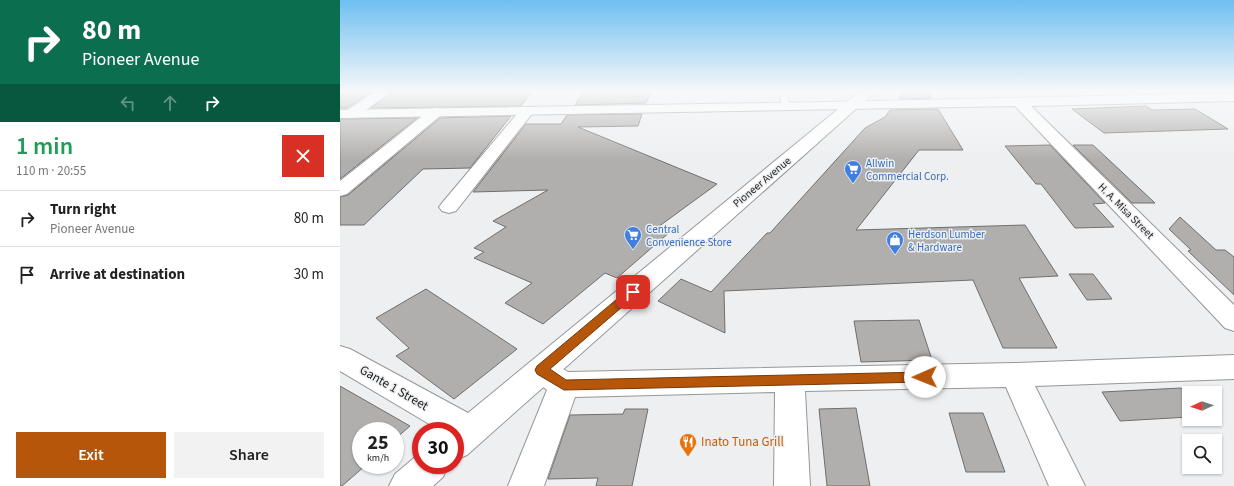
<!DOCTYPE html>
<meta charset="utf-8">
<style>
:root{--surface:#fff;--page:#f2f2f2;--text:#222;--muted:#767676;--line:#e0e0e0;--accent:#b5560b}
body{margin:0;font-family:"Source Sans 3",sans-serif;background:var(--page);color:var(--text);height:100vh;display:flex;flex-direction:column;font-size:15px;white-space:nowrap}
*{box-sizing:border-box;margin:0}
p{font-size:13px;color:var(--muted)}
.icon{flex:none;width:22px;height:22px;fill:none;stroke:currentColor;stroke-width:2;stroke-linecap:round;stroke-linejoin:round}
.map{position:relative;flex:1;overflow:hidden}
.drawer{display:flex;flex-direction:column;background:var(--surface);width:340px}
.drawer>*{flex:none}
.guide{background:#0b6e4f;color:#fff;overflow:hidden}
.needle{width:26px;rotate:267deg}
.controls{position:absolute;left:842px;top:386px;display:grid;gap:8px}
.controls a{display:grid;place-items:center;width:40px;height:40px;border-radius:0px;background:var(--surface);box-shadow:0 1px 3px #0004;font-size:20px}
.speed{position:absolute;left:12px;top:422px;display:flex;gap:8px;font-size:20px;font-weight:700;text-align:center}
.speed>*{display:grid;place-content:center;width:52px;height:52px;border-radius:50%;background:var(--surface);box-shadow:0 1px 3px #0004;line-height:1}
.speed small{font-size:10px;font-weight:400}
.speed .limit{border:6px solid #d22;background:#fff;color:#111}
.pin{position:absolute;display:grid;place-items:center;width:34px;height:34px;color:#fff;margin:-17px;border-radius:8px;box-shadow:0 2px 6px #0006}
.me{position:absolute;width:44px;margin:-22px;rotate:269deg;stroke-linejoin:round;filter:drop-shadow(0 0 3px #0008)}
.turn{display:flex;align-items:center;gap:14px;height:84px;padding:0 16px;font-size:18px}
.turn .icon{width:52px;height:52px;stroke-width:2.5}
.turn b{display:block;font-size:28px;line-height:34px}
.lanes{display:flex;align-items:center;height:38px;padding:0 16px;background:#0003;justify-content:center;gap:20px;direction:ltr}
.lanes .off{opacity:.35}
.round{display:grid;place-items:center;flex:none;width:42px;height:42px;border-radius:0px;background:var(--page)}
.head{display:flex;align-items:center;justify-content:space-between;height:68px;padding:0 16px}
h1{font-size:24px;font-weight:600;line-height:30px;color:#1e9e55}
.cta{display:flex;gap:8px;margin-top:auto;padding:8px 16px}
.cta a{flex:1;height:46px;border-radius:0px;background:var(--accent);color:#fff;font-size:16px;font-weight:600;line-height:46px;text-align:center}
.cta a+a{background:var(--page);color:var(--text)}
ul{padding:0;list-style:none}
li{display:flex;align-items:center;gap:12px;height:56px;padding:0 16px;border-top:1px solid var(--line)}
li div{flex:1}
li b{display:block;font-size:15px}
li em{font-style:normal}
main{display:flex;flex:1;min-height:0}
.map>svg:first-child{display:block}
.building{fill:#b1afad;stroke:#706f6d}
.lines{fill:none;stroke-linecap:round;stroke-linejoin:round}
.lane-casing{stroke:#969799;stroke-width:2}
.street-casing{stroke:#969799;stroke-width:2}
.secondary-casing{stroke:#969799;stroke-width:2}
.highway-casing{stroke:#969799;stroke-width:2}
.lane{fill:#fff;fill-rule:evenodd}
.street{fill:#fff;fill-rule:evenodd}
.secondary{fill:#fff;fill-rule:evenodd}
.highway{fill:#fff;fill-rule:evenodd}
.route{fill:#b5560b;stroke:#763807}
.labels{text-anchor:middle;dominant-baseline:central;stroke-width:3;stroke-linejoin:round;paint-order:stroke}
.shop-label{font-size:11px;fill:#366cbe;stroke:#eeeff1;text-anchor:start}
.street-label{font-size:11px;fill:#232324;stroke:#eeeff1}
.near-street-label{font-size:13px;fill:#232324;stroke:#eeeff1}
.near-food-label{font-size:13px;fill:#c56008;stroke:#eeeff1;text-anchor:start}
</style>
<main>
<section class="drawer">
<div class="guide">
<div class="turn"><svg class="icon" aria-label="right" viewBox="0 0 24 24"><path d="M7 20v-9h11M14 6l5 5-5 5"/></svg><div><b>80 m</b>Pioneer Avenue</div></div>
<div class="lanes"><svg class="icon off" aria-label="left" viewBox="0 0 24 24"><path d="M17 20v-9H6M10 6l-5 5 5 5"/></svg><svg class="icon off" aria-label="ahead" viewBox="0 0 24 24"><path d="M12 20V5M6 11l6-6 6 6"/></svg><svg class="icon" aria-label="right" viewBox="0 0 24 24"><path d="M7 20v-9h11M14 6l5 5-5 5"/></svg></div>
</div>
<div class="head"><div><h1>1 min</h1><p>110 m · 20:55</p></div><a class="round" style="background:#d93025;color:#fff"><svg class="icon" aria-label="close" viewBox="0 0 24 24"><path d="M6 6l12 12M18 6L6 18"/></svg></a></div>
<ul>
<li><svg class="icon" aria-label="right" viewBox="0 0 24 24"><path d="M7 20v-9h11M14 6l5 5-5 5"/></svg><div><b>Turn right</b><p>Pioneer Avenue</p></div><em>80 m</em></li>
<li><svg class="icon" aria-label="arrive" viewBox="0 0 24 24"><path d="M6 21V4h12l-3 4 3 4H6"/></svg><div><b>Arrive at destination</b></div><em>30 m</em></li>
</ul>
<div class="cta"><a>Exit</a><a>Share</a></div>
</section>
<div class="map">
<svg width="894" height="486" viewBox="0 0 894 486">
<rect width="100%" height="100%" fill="#eeeff1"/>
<g class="building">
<path d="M0,92H31L7,108H0Z"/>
<path d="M52,92H192L181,106L31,108Z"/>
<path d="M244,92H311L306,103L235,105Z"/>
<path d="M564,92H587L591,98L559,99Z"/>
<path d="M806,106L812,110L855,109L888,129L764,133L732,109Z"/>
<path d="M598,109L623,150H579L516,230L685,225L718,276L679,278L717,348H663L633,280L384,291L385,333L318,301L341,279L371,292L427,233H430L525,128L545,117L550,110Z"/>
<path d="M302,114L298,126L238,127L377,184L318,227L331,231L277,278L265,273L203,324L165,303L192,283L134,258L144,252L134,248L166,227L153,221L208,190L133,192L186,124H221L227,115Z"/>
<path d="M171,116L130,168L83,169L24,225H0V197L8,195L100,118Z"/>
<path d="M77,118L0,179V119Z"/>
<path d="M710,145L765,203L753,204L774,227L735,228L701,184H696L665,146Z"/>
<path d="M733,145H753L815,203H792Z"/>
<path d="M840,217L876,250H885L894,257V295L848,251L851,250L829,229Z"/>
<path d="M729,274H753L772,299L747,300Z"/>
<path d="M86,289L177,349L114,399L56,356L69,348L36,318Z"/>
<path d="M579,320L592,360L521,362L514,321Z"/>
<path d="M0,386L70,426L55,439V431H21V465H26L2,486H0Z"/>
<path d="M841,388L849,398V417L780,421L762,392Z"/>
<path d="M516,408L530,486H487L479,409Z"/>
<path d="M285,409H308L292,486H256L258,478L208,479L230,415L283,414Z"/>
<path d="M609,413H643L665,472H626Z"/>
</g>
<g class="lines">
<defs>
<g id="lane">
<path d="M439,92H447L450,107L449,109H443L442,107Z"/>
<path d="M785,92H794L801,98L797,100Z"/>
</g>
<g id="street">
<path d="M34,92H51L16,117L11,118L6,117L4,114L6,111Z"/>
<path d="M187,107L192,108L194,111L116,211L109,213L102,211L99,207L102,203L182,108Z"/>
<path d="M96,108L101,109L103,112L101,115L7,194L0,196V181L91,109Z"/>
<path d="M0,346L10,349L141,420L146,431L141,442L130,446L115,439V431H101L0,371Z"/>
<path d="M894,355V379L695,386L745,486H709L666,387L465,391L470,486H434L435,392L235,397L204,486H168L207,390L191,378L187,370L191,362L201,358L211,362L228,372L675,363Z"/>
</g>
<path id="secondary" d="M894,93V101L691,106L894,305V331L885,328L675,106L0,118V110L485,102Z"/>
<g id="highway">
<path d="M519,92H535L127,455L115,460V431H106Z"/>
<path d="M81,452V465H108L103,477L93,486H49L55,474Z"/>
</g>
</defs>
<use href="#lane" class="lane-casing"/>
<use href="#street" class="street-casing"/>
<use href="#secondary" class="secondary-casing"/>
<use href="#highway" class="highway-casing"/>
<use href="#lane" class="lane"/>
<use href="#street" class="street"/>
<use href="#secondary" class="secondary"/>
<use href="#highway" class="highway"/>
</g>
<linearGradient id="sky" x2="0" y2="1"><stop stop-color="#6fbff1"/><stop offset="0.57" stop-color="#f7f8f9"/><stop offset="1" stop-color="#f7f8f9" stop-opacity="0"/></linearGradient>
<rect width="894" height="160" fill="url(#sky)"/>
<path class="route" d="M293,288L296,289L298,292L296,295L210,369L226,380L585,372L589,373L591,377L589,380L585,382L224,390L197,374L195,370L197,366L289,289Z"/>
<defs>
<symbol id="supermarket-pin" viewBox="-11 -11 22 30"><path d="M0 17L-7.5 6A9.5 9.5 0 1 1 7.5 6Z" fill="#3f7fe0" stroke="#eeeff1"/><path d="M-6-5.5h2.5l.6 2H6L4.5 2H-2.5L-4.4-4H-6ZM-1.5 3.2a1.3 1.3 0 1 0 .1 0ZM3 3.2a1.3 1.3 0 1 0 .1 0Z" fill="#fff"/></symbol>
<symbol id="shop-pin" viewBox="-11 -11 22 30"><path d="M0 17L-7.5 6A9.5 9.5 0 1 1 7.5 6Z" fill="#3f7fe0" stroke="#eeeff1"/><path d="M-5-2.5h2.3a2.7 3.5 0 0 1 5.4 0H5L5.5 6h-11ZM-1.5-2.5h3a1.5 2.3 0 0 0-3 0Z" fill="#fff"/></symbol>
<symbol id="restaurant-pin" viewBox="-11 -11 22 30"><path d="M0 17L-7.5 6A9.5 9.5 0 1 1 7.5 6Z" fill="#e8710a" stroke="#eeeff1"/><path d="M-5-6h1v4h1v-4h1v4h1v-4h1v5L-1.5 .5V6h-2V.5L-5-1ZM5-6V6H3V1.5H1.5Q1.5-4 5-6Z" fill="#fff"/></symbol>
</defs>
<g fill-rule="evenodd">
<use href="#supermarket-pin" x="503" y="159" width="20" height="27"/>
<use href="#supermarket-pin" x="283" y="225" width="20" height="27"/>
<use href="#shop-pin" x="545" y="230" width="20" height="27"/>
<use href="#restaurant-pin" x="338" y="432" width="20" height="27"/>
</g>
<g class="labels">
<g class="shop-label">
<text x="526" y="163">Allwin<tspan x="526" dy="13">Commercial Corp.</tspan></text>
<text x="306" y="229">Central<tspan x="306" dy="13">Convenience Store</tspan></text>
<text x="568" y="234">Herdson Lumber<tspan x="568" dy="13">&amp; Hardware</tspan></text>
</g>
<g class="street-label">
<text transform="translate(422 182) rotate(-40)">Pioneer Avenue</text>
<text transform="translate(786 211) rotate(45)">H. A. Misa Street</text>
</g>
<g class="near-street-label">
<text transform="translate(54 388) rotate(30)">Gante 1 Street</text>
</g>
<g class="near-food-label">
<text x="361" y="442">Inato Tuna Grill</text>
</g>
</g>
</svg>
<div class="controls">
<a><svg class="needle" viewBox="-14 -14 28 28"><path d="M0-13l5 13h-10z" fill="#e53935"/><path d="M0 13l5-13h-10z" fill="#767676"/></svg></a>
<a><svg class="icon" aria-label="search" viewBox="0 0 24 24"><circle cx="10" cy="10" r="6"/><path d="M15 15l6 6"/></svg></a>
</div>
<div class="speed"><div>25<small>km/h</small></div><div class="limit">30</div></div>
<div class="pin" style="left:293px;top:292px;background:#d93025"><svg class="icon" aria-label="arrive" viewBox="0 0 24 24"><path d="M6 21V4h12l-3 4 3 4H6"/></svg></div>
<svg class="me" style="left:585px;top:377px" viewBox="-20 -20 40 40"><circle r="19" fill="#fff"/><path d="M0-13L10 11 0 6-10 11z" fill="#b5560b"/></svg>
</div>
</main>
